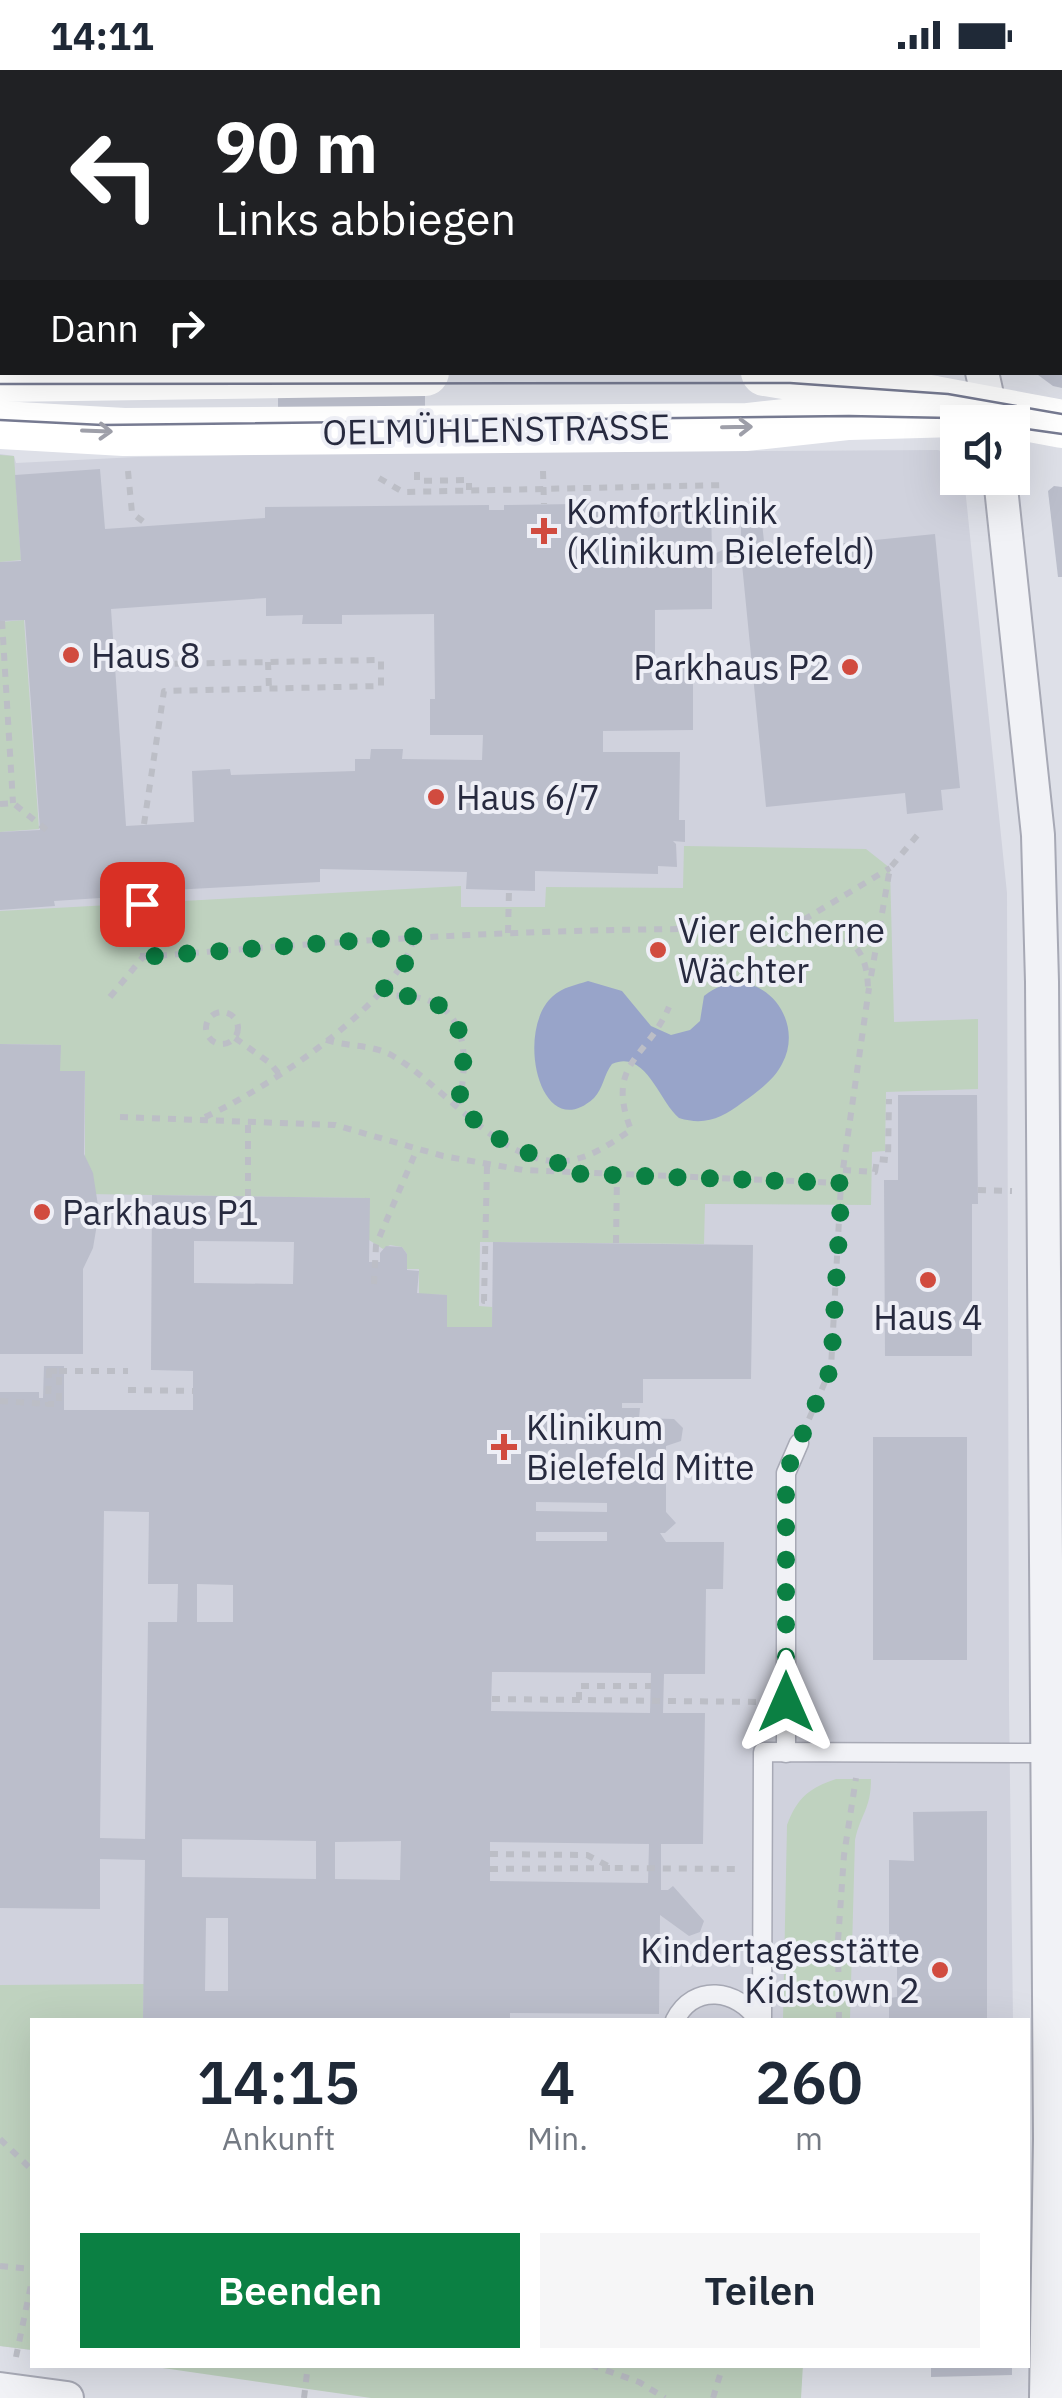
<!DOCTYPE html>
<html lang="de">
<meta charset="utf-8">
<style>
:root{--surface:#fff;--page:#f6f6f7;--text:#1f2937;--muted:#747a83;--accent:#0b8043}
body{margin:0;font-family:"IBM Plex Sans",sans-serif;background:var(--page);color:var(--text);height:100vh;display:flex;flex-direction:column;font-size:38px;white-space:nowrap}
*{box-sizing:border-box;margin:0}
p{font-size:32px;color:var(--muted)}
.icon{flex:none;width:55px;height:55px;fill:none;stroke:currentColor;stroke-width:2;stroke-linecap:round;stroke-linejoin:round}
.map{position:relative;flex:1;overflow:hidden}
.drawer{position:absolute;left:30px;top:1948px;width:1000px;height:350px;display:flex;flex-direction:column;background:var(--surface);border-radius:0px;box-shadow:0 10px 40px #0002}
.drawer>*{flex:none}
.hud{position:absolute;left:0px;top:0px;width:1062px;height:305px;box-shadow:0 10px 40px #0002;background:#202124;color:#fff;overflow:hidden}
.controls{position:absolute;left:940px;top:335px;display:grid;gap:20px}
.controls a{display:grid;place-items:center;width:90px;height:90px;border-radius:0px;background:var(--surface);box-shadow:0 10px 40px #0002;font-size:50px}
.pin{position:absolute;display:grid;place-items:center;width:85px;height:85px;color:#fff;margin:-42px;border-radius:20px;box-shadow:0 5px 15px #0006}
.me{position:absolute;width:110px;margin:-55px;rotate:0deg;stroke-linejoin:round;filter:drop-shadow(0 0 8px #0008)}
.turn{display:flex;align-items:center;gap:35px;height:210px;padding:0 50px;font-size:45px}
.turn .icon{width:130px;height:130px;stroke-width:2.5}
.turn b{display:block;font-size:70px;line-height:85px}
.then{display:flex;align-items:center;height:95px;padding:0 50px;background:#0003;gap:20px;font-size:38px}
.eta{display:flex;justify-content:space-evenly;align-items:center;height:170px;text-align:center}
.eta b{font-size:60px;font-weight:600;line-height:70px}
.button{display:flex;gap:20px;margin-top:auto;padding:20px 50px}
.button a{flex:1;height:115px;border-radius:0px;background:var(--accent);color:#fff;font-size:40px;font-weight:600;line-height:115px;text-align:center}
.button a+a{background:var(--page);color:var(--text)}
.status{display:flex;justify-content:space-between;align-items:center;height:70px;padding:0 50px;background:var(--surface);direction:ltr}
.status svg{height:28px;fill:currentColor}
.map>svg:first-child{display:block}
.built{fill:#d0d2dd}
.green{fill:#bfd2bf}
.water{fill:#98a4c9}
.building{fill:#bbbecb;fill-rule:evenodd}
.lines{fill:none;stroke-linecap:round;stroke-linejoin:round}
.lane-casing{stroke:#a7a9b5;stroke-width:21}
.street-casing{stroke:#a7a9b5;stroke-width:36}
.path{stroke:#bcbec6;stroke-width:6;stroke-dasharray:8 8;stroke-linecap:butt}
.lane{stroke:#f1f2f6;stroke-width:18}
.street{stroke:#f1f2f6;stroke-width:32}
.secondary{stroke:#fff;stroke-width:48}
.tram{stroke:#777b92;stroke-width:2.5}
.oneway{stroke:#9e9fa9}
.route{stroke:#0b8043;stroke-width:18;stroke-dasharray:0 32.4}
.poi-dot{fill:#d14b3f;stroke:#eeeff6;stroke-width:4}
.labels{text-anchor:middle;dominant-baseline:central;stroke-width:8;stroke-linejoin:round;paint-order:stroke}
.street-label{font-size:35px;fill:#272a3f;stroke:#eeeff6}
.poi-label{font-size:35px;fill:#272a3f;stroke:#eeeff6;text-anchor:start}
</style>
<div class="status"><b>14:11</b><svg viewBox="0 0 49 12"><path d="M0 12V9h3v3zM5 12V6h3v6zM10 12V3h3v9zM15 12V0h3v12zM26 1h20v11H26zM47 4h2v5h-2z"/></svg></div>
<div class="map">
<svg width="1062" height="2328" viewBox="0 0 1062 2328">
<rect width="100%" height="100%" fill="#dee0e8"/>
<path class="built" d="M938,380L957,387L958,408H964L1007,823L1009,1633L1013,1950H32V2280L0,2276V384L14,386L16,393L137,387L357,383Z"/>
<g class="green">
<path d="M0,385L14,386L21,490L0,492Z"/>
<path d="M24,550L39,759L0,762V552Z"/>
<path d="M684,776L866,779L890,798L894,952L978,949V1019L886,1022L885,1081L872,1082L871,1135L705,1134L704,1174L480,1172L479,1236L492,1237V1257H447V1225L419,1224V1199H407V1184L402,1177L390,1175L383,1179L369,1170V1128L85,1124V1002L60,1001V975L0,974V841L461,816V837H545L546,817L683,818Z"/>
<path d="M836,1709H871C871,1739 861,1743 855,1770L850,1950H783L787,1755C797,1728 809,1718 836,1709Z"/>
<path d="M144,1914L143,1950H32V2280L0,2276V1915Z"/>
<path d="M142,2295H803L801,2328H371Z"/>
</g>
<path class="water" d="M588,911L622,921L651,956L671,965L690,960L700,951L704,926C755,886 808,947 782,994C774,1010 757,1022 743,1032C722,1048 705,1056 679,1048C658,1030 646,979 612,994C604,1004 603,1019 594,1028C540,1077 514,960 553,926C563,917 576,915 588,911Z"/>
<g class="building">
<path d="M1034,302H1062V318L1053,316Z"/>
<path d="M425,318V343L278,345V320Z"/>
<path d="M100,399L105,459L265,448V437L489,435V440H504V435L711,432L712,485L741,471V446L761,443L765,481L935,464L960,718L941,720L943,740L907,744L905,723L766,737L741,484L712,496V539L655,540V589H693V660L603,661V682H680L679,750H685V772L673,771L676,774L677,797L658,796V804L535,801V821L466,819L467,802L320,799V812L153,821L152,806L130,807L131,826L54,831L55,836L0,840V762L40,760L25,550L0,551V492L21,491L15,405ZM266,528V546L303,545L302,554H342V545L434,544L435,629H430V665H483L482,690L402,689L403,679H371L370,689H355V701L231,705L230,699L192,701L194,752L126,756L111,539Z"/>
<path d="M1054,416L1062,417V507H1058L1048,421Z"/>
<path d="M0,974L61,975L60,1001H85L84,1084L93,1103L99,1142L93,1178L83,1199V1284H0Z"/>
<path d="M898,1025H977L978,1134H972V1286H885L884,1110H898Z"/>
<path d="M152,1125L370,1128L369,1192H380V1183L386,1176L402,1177L407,1184V1200L419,1201L417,1223L447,1225V1257H492L493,1172L753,1175L751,1309H643V1333H622V1338H640L639,1348L674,1349L683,1358L681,1371L666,1376V1442L676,1453L665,1463H660L666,1472H724L723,1519H706L705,1604H664L663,1643H705L703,1774H661V1820H668L673,1816L704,1851L700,1862L689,1866L660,1845L659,1944L510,1943V1950H143L145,1790L100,1789V1839L0,1838V1322H39V1328H43L44,1296H64V1340H193V1301L151,1300ZM194,1171L294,1172L293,1214L194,1213ZM536,1432L607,1433V1442L536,1441ZM104,1441L149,1442L148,1514H178L177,1552H148L145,1769L100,1768ZM536,1462H607V1471H536ZM197,1514L233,1515V1552H197ZM492,1602L651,1603L650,1643L491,1641ZM182,1769L316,1771V1809L182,1807ZM401,1771L400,1810L335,1809V1772ZM490,1772L649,1774L648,1813L490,1811ZM206,1848H228V1921H205Z"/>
<rect x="873" y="1367" width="94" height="223"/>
<path d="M987,1741V1950H889V1928L897,1927V1864H889V1790L914,1791L913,1742Z"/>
<path d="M931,2295H1012V2305L931,2307Z"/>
</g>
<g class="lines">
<defs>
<g id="lane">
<path d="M786,1683V1403L799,1373"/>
<path d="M675,1950C694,1913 737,1919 758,1950"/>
<path d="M762,1950L763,1682L1047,1683"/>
</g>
<g id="street">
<path d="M875,0L876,2"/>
<path d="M982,302L993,352"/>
<path d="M1000,408L1038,765L1042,912L1050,2069L1046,2328"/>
<path d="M0,2319L67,2328"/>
</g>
</defs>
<use href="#lane" class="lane-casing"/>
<use href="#street" class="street-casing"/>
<g class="path">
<path d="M128,401L132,443L149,456"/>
<path d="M543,401L544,434"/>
<path d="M417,402V411L469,410V420"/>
<path d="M379,408L403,422L725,415"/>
<path d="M726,484L741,477"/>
<path d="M2,551L13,733"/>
<path d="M268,592L269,619"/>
<path d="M0,734L13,733L49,762"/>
<path d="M144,754L164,621L381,616V590L162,594"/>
<path d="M790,858L890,798"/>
<path d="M508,863L509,820"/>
<path d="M143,887C325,872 506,860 688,859C728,859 803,851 839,866C863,875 868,898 868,921"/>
<path d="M871,906L890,798L920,762"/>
<path d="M381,922C394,928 407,924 420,928C471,939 467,994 459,1034"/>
<path d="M110,927L143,887L141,807"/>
<circle cx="222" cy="958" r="16"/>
<path d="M235,968L270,993L280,1005"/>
<path d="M326,970C349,977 372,974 393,986C446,1016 509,1107 576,1089C597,1084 614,1071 631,1060C605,993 646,990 669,937"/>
<path d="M120,1047L335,1055L443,1086L523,1100L841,1113"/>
<path d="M205,1047C267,1019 398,933 415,866"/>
<path d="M487,1096L484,1231H492"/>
<path d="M843,1100L875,1102L877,1089L888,1090L889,1029"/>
<path d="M978,1120L1012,1121"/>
<path d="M248,1127V1050"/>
<path d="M616,1173L617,1105"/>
<path d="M374,1214L376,1175L417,1079"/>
<path d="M49,1301H59V1334H48Z"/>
<path d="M59,1301H128"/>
<path d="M128,1320L193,1321"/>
<path d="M0,1331L48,1334"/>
<path d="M809,1349L831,1298L841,1113L869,918"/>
<path d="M492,1629L760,1632"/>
<path d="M579,1630V1616H651"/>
<path d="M490,1784L587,1785L612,1798L737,1799"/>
<path d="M490,1799L612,1798"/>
<path d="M839,1950L838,1871L844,1785L856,1708"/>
<path d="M0,2069L32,2100"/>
<path d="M0,2196L32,2199"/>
<path d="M16,2287L32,2210"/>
<path d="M591,2295L639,2312L665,2328"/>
<path d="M304,2328L308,2295"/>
<path d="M713,2328L723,2295"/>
</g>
<use href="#lane" class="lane"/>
<use href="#street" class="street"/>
<g class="secondary">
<path d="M765,302L935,330L1062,354"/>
<path d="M0,308L425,302"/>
<path d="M0,355L124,362L747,357L849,346L992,342"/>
</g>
<g class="tram">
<path d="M0,314L790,313L948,324L1062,344"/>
<path d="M0,350L102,355L849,346L949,348L983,352"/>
<path d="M1012,357L1062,364"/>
</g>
</g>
<defs><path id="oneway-shaft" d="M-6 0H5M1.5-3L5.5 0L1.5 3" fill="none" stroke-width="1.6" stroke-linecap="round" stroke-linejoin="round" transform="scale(2.5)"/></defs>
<g class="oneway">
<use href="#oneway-shaft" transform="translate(737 357) rotate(-1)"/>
<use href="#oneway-shaft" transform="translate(97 361) rotate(2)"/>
</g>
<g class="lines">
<path class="route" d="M142,834L143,887L416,866L404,896L381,922C394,928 407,924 420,928C472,939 466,995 458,1035C489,1065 515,1083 558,1091V1103L842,1113L831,1298L786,1403V1632"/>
</g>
<g class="poi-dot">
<path d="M539 446h10v10h10v10h-10v10h-10v-10h-10v-10h10z"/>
<circle cx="71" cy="585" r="10"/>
<circle cx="850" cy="597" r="10"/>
<circle cx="436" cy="727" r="10"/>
<circle cx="658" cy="880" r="10"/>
<circle cx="42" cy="1142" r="10"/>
<circle cx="928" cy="1210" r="10"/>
<path d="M499 1362h10v10h10v10h-10v10h-10v-10h-10v-10h10z"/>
<circle cx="940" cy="1900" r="10"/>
</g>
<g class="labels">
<g class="street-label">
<text transform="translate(496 359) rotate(-1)">OELMÜHLENSTRASSE</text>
</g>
<g class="poi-label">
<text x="566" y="441">Komfortklinik<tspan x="566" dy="40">(Klinikum Bielefeld)</tspan></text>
<text x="91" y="585">Haus 8</text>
<text x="830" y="597" text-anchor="end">Parkhaus P2</text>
<text x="456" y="727">Haus 6/7</text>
<text x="678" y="860">Vier eicherne<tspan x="678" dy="40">Wächter</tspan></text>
<text x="62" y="1142">Parkhaus P1</text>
<text x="928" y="1247" text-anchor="middle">Haus 4</text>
<text x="526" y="1357">Klinikum<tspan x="526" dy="40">Bielefeld Mitte</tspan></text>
<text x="920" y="1880" text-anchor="end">Kindertagesstätte<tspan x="920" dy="40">Kidstown 2</tspan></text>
</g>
</g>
</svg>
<div class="controls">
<a><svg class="icon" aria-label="sound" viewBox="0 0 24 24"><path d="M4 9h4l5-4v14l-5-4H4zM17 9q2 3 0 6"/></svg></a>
</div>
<div class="pin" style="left:142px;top:834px;background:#d93025"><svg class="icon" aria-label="arrive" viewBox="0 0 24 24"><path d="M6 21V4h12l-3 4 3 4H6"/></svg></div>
<svg class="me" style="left:786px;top:1632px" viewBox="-20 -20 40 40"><path d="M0-17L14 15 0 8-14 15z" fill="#0b8043" stroke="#fff" stroke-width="4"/></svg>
<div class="hud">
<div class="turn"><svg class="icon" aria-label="left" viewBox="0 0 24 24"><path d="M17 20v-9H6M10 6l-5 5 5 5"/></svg><div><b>90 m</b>Links abbiegen</div></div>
<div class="then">Dann<svg class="icon" aria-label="right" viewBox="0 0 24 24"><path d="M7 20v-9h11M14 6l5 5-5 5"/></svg></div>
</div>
<section class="drawer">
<div class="eta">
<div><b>14:15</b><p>Ankunft</p></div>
<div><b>4</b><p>Min.</p></div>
<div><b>260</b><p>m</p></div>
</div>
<div class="button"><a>Beenden</a><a>Teilen</a></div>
</section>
</div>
